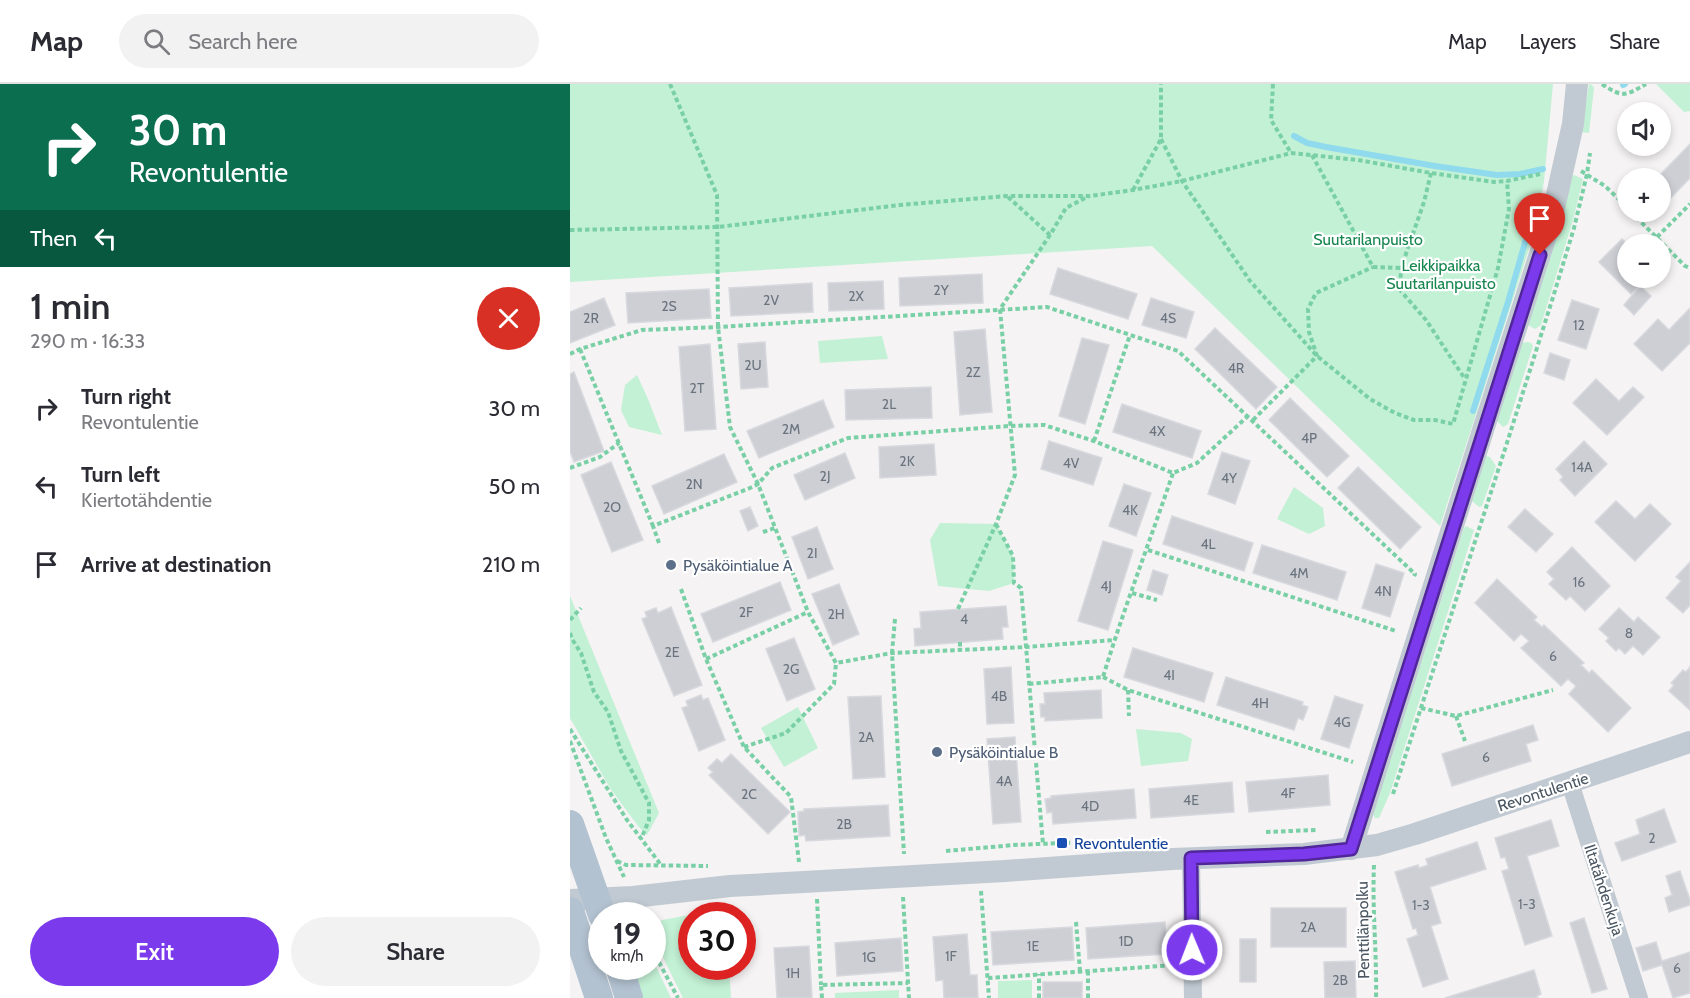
<!DOCTYPE html>
<meta charset="utf-8">
<style>
:root{--surface:#fff;--page:#f2f2f3;--text:#2b2b33;--muted:#7c7c81;--line:#e1e1e2;--accent:#7c3aed}
body{margin:0;font-family:Cabin,sans-serif;background:var(--page);color:var(--text);height:100vh;display:flex;flex-direction:column;font-size:22px;white-space:nowrap}
*{box-sizing:border-box;margin:0}
p{font-size:20px;color:var(--muted)}
.icon{flex:none;width:33px;height:33px;fill:none;stroke:currentColor;stroke-width:2;stroke-linecap:round;stroke-linejoin:round}
.map{position:relative;flex:1;overflow:hidden}
.details{display:flex;flex-direction:column;background:var(--surface);width:570px}
.details>*{flex:none}
.banner{background:#0b6e4f;color:#fff;overflow:hidden}
.fabs{position:absolute;left:1047px;top:18px;display:grid;gap:12px}
.fabs a{display:grid;place-items:center;width:54px;height:54px;border-radius:50%;background:var(--surface);box-shadow:0 3px 9px #0003;font-size:30px}
.speed{position:absolute;left:18px;top:818px;display:flex;gap:12px;font-size:30px;font-weight:700;text-align:center}
.speed>*{display:grid;place-content:center;width:78px;height:78px;border-radius:50%;background:var(--surface);box-shadow:0 3px 9px #0003;line-height:1}
.speed small{font-size:15px;font-weight:400}
.speed .limit{border:9px solid #d22;background:#fff;color:#111}
.pin{position:absolute;display:grid;place-items:center;width:51px;height:51px;color:#fff;margin:-62px -26px;border-radius:50% 50% 50% 0;rotate:-45deg;box-shadow:0 0 6px #0007}
.pin .icon{rotate:45deg}
.me{position:absolute;width:66px;margin:-33px;rotate:359deg;stroke-linejoin:round;filter:drop-shadow(0 0 4px #0008)}
.turn{display:flex;align-items:center;gap:21px;height:126px;padding:0 30px;font-size:27px}
.turn .icon{width:78px;height:78px;stroke-width:2.5}
.turn b{display:block;font-size:42px;line-height:51px}
.then{display:flex;align-items:center;height:57px;padding:0 30px;background:#0003;gap:12px;font-size:22px}
.round{display:grid;place-items:center;flex:none;width:63px;height:63px;border-radius:32px;background:var(--page)}
.summary{display:flex;align-items:center;justify-content:space-between;height:102px;padding:0 30px}
h1{font-size:36px;font-weight:600;line-height:45px}
.action{display:flex;gap:12px;margin-top:auto;padding:12px 30px}
.action a{flex:1;height:69px;border-radius:36px;background:var(--accent);color:#fff;font-size:24px;font-weight:600;line-height:69px;text-align:center}
.action a+a{background:var(--page);color:var(--text)}
ul{padding:0;list-style:none}
li{display:flex;align-items:center;gap:18px;height:78px;padding:0 30px}
li div{flex:1}
li b{display:block;font-size:22px}
li em{font-style:normal}
header{display:flex;align-items:center;gap:36px;box-sizing:border-box;height:84px;padding:0 30px;background:var(--surface);border-bottom:2px solid var(--line)}
header strong{font-size:28px}
nav{display:flex;gap:33px;margin-inline-start:auto;font-size:21px}
.search{width:420px;height:54px;background:var(--page);display:flex;align-items:center;gap:15px;box-sizing:border-box;padding:0 21px;border-radius:33px;color:var(--muted);font-size:22px}
main{display:flex;flex:1;min-height:0}
.map>svg:first-child{display:block}
.green{fill:#c3f1d5}
.lines{fill:none;stroke-linecap:round;stroke-linejoin:round}
.stream{stroke:#90daee;stroke-width:6}
.building{fill:#cdcfd5;stroke:#d7d9de;stroke-width:1.5}
.path{stroke:#7ad0a6;stroke-width:4;stroke-dasharray:4.5 3;stroke-linecap:butt}
.minor{stroke:#c1cad2;stroke-width:18}
.tertiary{stroke:#c1cad2;stroke-width:22}
.primary{stroke:#b3c2d1;stroke-width:28}
.route-casing{stroke:#51269a;stroke-width:15}
.route{stroke:#7c3aed;stroke-width:10}
.service-dot{fill:#5c6f8a;stroke:#fff;stroke-width:2}
.transit-dot{fill:#1a4fb4;stroke:#fff;stroke-width:2}
.labels{text-anchor:middle;dominant-baseline:central;stroke-width:4.5;stroke-linejoin:round;paint-order:stroke}
.number-label{font-size:14px;fill:#6b747e}
.park-label{font-size:16px;fill:#17864f;stroke:#fff}
.service-label{font-size:16px;fill:#4e5e75;stroke:#fff;text-anchor:start}
.street-label{font-size:16px;fill:#4a5661;stroke:#fff}
.transit-label{font-size:16px;fill:#164399;stroke:#fff;text-anchor:start}
</style>
<header>
<strong>Map</strong>
<div class="search"><svg class="icon" aria-label="search" viewBox="0 0 24 24"><circle cx="10" cy="10" r="6"/><path d="M15 15l6 6"/></svg>Search here</div>
<nav><a>Map</a><a>Layers</a><a>Share</a></nav>
</header>
<main>
<section class="details">
<div class="banner">
<div class="turn"><svg class="icon" aria-label="right" viewBox="0 0 24 24"><path d="M7 20v-9h11M14 6l5 5-5 5"/></svg><div><b>30 m</b>Revontulentie</div></div>
<div class="then">Then<svg class="icon" aria-label="left" viewBox="0 0 24 24"><path d="M17 20v-9H6M10 6l-5 5 5 5"/></svg></div>
</div>
<div class="summary"><div><h1>1 min</h1><p>290 m · 16:33</p></div><a class="round" style="background:#d93025;color:#fff"><svg class="icon" aria-label="close" viewBox="0 0 24 24"><path d="M6 6l12 12M18 6L6 18"/></svg></a></div>
<ul>
<li><svg class="icon" aria-label="right" viewBox="0 0 24 24"><path d="M7 20v-9h11M14 6l5 5-5 5"/></svg><div><b>Turn right</b><p>Revontulentie</p></div><em>30 m</em></li>
<li><svg class="icon" aria-label="left" viewBox="0 0 24 24"><path d="M17 20v-9H6M10 6l-5 5 5 5"/></svg><div><b>Turn left</b><p>Kiertotähdentie</p></div><em>50 m</em></li>
<li><svg class="icon" aria-label="arrive" viewBox="0 0 24 24"><path d="M6 21V4h12l-3 4 3 4H6"/></svg><div><b>Arrive at destination</b></div><em>210 m</em></li>
</ul>
<div class="action"><a>Exit</a><a>Share</a></div>
</section>
<div class="map">
<svg width="1120" height="914" viewBox="0 0 1120 914">
<rect width="100%" height="100%" fill="#f5f3f3"/>
<g class="green">
<path d="M0,0H983L974,97L966,143L870,442L582,162L0,198Z"/>
<path d="M1019,0L1022,1L1024,4L1019,49L1011,48Z"/>
<path d="M1086,0H1120V27L1114,28Z"/>
<path d="M1004,91L1013,95L1003,136L971,241L965,245L958,241L1002,92Z"/>
<path d="M312,252L318,275L250,279L248,257Z"/>
<path d="M958,258L961,259L963,262L938,340L933,343L927,337L951,259Z"/>
<path d="M67,291L78,315L92,351L59,343L51,326L55,301Z"/>
<path d="M916,372L920,373L926,382L912,422L909,423L902,417Z"/>
<path d="M724,403L753,424L755,442L739,450L707,435Z"/>
<path d="M370,439L426,440L443,472L444,499L419,507L368,502L360,456Z"/>
<path d="M896,442L904,446L820,709L809,734H805L803,730L894,444Z"/>
<path d="M0,512L89,729L77,751L68,742L40,704L0,634Z"/>
<path d="M228,623L248,664L214,683L191,644Z"/>
<path d="M566,645L611,649L622,655L618,677L571,682Z"/>
<path d="M125,830L122,831V882H159L161,914H113L90,867L83,844L92,836Z"/>
<path d="M83,876L101,914H68L59,882H82Z"/>
<path d="M462,896V914H428V897Z"/>
<path d="M329,906V914H265V909Z"/>
</g>
<g class="lines">
<g class="stream">
<path d="M1053,1L1055,0"/>
<path d="M724,52L737,59L756,63L865,82L927,91L950,90L973,85"/>
<path d="M903,327L938,218L964,127"/>
</g>
</g>
<g class="building">
<path d="M1120,60V94L1096,119L1090,114V94H1087Z"/>
<path d="M1052,155L1058,161V194H1077L1061,210L1029,178Z"/>
<path d="M488,184L567,210L558,235L480,210Z"/>
<path d="M412,190L413,219L330,222L329,194Z"/>
<path d="M313,197L314,225L259,227L258,199Z"/>
<path d="M242,199L243,228L161,232L159,204Z"/>
<path d="M1070,202L1081,212L1064,231L1054,221Z"/>
<path d="M139,205L141,234L58,239L56,209Z"/>
<path d="M34,214L45,241L0,259V228Z"/>
<path d="M581,214L624,228L616,254L572,241Z"/>
<path d="M1002,216L1029,225L1016,265L988,256Z"/>
<path d="M1120,224V259L1092,287L1064,260L1088,235L1099,246Z"/>
<path d="M645,244L707,303L686,325L625,265Z"/>
<path d="M415,245L422,328L390,331L384,248Z"/>
<path d="M512,254L539,261L515,340L489,332Z"/>
<path d="M195,258L198,303L171,305L168,260Z"/>
<path d="M140,260L146,345L115,347L109,263Z"/>
<path d="M980,269L1000,276L994,296L974,289Z"/>
<path d="M4,288L34,367L4,378L0,367V290Z"/>
<path d="M1026,295L1049,317L1063,303L1074,313L1037,351L1003,319Z"/>
<path d="M361,303L362,334L276,336L275,306Z"/>
<path d="M720,314L779,372L757,393L699,336Z"/>
<path d="M253,316L264,343L189,374L177,347Z"/>
<path d="M552,320L631,347L622,374L543,348Z"/>
<path d="M479,357L532,374L523,401L471,385Z"/>
<path d="M1014,357L1037,380L1005,412L990,396L993,393L986,385Z"/>
<path d="M364,360L366,391L310,394L309,363Z"/>
<path d="M652,368L680,377L665,420L638,410Z"/>
<path d="M275,369L285,394L235,416L224,391Z"/>
<path d="M154,370L167,398L94,430L82,402Z"/>
<path d="M41,378L73,456L42,468L11,391Z"/>
<path d="M788,383L851,443L830,465L768,404Z"/>
<path d="M554,400L581,409L566,452L539,442Z"/>
<path d="M1046,417L1065,435L1080,420L1101,440L1065,477L1025,438Z"/>
<path d="M180,423L188,442L178,447L170,427Z"/>
<path d="M955,425L983,450L966,468L938,443Z"/>
<path d="M602,432L683,459L674,487L593,460Z"/>
<path d="M247,443L263,485L238,495L222,453Z"/>
<path d="M533,457L563,466L538,546L508,537Z"/>
<path d="M692,461L776,488L767,516L683,489Z"/>
<path d="M1002,463L1040,502L1015,527L1000,512L996,516L979,500L984,495L977,488Z"/>
<path d="M1120,478V521L1113,529L1096,514L1111,497L1106,493Z"/>
<path d="M806,480L834,489L820,533L792,524Z"/>
<path d="M583,486L598,491L592,511L577,506Z"/>
<path d="M927,495L967,533L964,536L972,543L974,541L1014,579L1011,581L1019,589L1022,586L1061,624L1038,648L999,610L1006,602L998,595L991,602L951,564L959,557L951,550L944,557L905,519Z"/>
<path d="M210,498L221,526L143,558L131,530Z"/>
<path d="M269,500L289,550L263,561L242,510Z"/>
<path d="M436,522L438,543H432L433,555L345,562L344,545L351,544L350,528Z"/>
<path d="M101,523L132,601L104,612L72,535L77,533L75,528L86,524L88,529Z"/>
<path d="M1049,524L1064,538L1068,533L1090,553L1073,571L1063,562L1055,570L1049,564L1046,567L1036,557L1039,554L1029,545Z"/>
<path d="M224,554L245,605L217,617L196,565Z"/>
<path d="M563,564L643,589L634,618L554,593Z"/>
<path d="M441,583L444,639L417,640L414,585Z"/>
<path d="M1120,583V626L1099,607L1104,601L1101,599L1113,586L1116,588Z"/>
<path d="M656,593L733,618L732,621L738,623L733,636L728,634L724,646L647,621Z"/>
<path d="M531,606L532,634L475,637V633H471L470,620H475L474,609Z"/>
<path d="M131,611L133,616L138,614L155,656L129,667L112,624L118,622L116,617Z"/>
<path d="M311,612L315,693L283,695L278,613Z"/>
<path d="M765,612L793,621L779,664L751,655Z"/>
<path d="M963,641L968,656L956,660L961,677L882,702L872,670Z"/>
<path d="M445,653L451,738L423,740L417,655Z"/>
<path d="M161,670L220,728L198,750L139,691L143,688L138,684L147,675L152,679Z"/>
<path d="M758,691L760,721L679,728L676,698Z"/>
<path d="M662,698L664,728L581,734L579,705Z"/>
<path d="M564,705L566,734L483,740L482,728L477,729L475,715L481,714V712Z"/>
<path d="M318,721L320,752L236,757L235,751L229,752L228,728L234,727V725Z"/>
<path d="M1094,725L1106,758L1052,777L1045,759L1070,750L1066,736Z"/>
<path d="M981,736L989,762L957,772L982,852L955,861L932,787L939,785L935,773L931,774L925,754Z"/>
<path d="M907,758L916,785L860,803L871,839L861,842L878,895L853,903L837,855L848,851L846,844L843,845L825,788L848,781L849,784L858,781L856,775Z"/>
<path d="M1110,787L1120,816V821L1099,828L1095,814L1102,811L1096,792Z"/>
<rect x="701" y="824" width="75" height="39"/>
<path d="M1014,834L1037,905L1022,909L1000,839Z"/>
<path d="M595,838L597,870L518,875L516,844Z"/>
<path d="M502,843L504,876L423,881L421,848Z"/>
<path d="M397,850L400,891H407L408,914H374L373,896L366,897L363,853Z"/>
<path d="M331,854L333,887L267,892L265,859Z"/>
<rect x="670" y="855" width="16" height="43"/>
<path d="M1086,858L1092,877L1120,868V909L1103,914L1092,881L1073,887L1066,864Z"/>
<path d="M239,862L242,914H207L204,864Z"/>
<path d="M785,877L786,914H755L754,878Z"/>
<path d="M964,886L971,910L967,912L968,914H875Z"/>
<rect x="473" y="898" width="39" height="16"/>
</g>
<g class="lines">
<g class="path">
<path d="M100,0L147,111L148,243L160,343L188,400L238,528L266,579L322,569L456,563L544,556"/>
<path d="M703,0L701,36L721,69"/>
<path d="M1032,0C1053,14 1055,12 1076,0"/>
<path d="M591,55L612,97L680,197L747,272L800,315L825,329L844,336H865L883,340L928,184L939,125L937,97"/>
<path d="M742,71L803,183L831,184"/>
<path d="M1011,87L1035,102L1058,124"/>
<path d="M861,89L854,118L831,184L830,206L856,236L895,295"/>
<path d="M563,106L591,55V0"/>
<path d="M438,113L480,151"/>
<path d="M1061,128L1115,182L1120,184"/>
<path d="M0,146L148,143L330,121L437,112H520L563,106L612,97L721,69L788,76L861,89L924,98L937,97L970,90"/>
<path d="M1087,153L1120,120"/>
<path d="M10,265L83,442"/>
<path d="M0,270L10,265L72,246L148,243L477,223L608,267L845,490L844,492"/>
<path d="M683,336L747,272L739,248L738,225L746,209L803,183"/>
<path d="M524,357L560,251"/>
<path d="M0,384L30,373L49,359"/>
<path d="M426,440L443,472L444,499L451,504L473,760"/>
<path d="M193,448L205,444"/>
<path d="M89,459L83,442L180,404L188,400L202,384L278,354L439,342L474,341L524,357L603,389L627,379L678,332"/>
<path d="M578,466L826,547"/>
<path d="M111,505L136,575L174,663L221,713L229,778"/>
<path d="M562,509L587,516"/>
<path d="M388,525L426,440L445,391L430,225L480,151L496,124L519,112"/>
<path d="M325,535L322,569L334,770"/>
<path d="M0,536L11,524"/>
<path d="M0,549L2,555L11,569L24,608L38,628L51,667L79,719V736L71,755"/>
<path d="M390,558V566"/>
<path d="M136,575L238,528"/>
<path d="M533,593L558,606L783,678"/>
<path d="M459,600L533,593C554,524 580,457 603,389"/>
<path d="M558,606L559,632"/>
<path d="M851,624L886,632L983,606"/>
<path d="M886,632L895,657"/>
<path d="M0,645L57,736L91,781"/>
<path d="M0,657L36,754L54,793"/>
<path d="M174,663L216,649L264,600L266,579"/>
<path d="M823,710L936,362L984,210L1004,144L1017,90L1020,69"/>
<path d="M696,748L746,746"/>
<path d="M376,767L444,761L518,758"/>
<path d="M47,777L56,781L138,782"/>
<path d="M804,781C802,825 807,869 806,914"/>
<path d="M411,807L419,914"/>
<path d="M333,813L339,914"/>
<path d="M247,815L251,901"/>
<path d="M506,838L510,887"/>
<path d="M82,865L108,914"/>
<path d="M418,894L606,881"/>
<path d="M252,914L251,901L338,899"/>
<path d="M469,914V890"/>
<path d="M518,914V886"/>
</g>
<g class="minor">
<path d="M1000,699L1069,914"/>
<path d="M621,774L623,914"/>
</g>
<g class="tertiary">
<path d="M781,765L914,343L982,133L1003,40L1007,0"/>
<path d="M0,816L63,813L160,802L435,787L602,775L734,770L807,761L845,750L1120,658"/>
</g>
<g class="primary">
<path d="M0,740L32,831"/>
<path d="M0,827L29,914"/>
<path d="M49,882L59,914"/>
</g>
</g>
<g class="lines">
<defs>
<path id="route" d="M622,866L621,774L734,770L781,765L970,171"/>
</defs>
<use href="#route" class="route-casing"/>
<use href="#route" class="route"/>
</g>
<g class="service-dot">
<circle cx="101" cy="481" r="6"/>
<circle cx="367" cy="668" r="6"/>
</g>
<rect class="transit-dot" x="486" y="753" width="12" height="12" rx="3"/>
<g class="labels">
<g class="number-label">
<text x="371" y="206">2Y</text>
<text x="286" y="212">2X</text>
<text x="201" y="216">2V</text>
<text x="99" y="222">2S</text>
<text x="21" y="234">2R</text>
<text x="598" y="234">4S</text>
<text x="1009" y="241">12</text>
<text x="183" y="281">2U</text>
<text x="666" y="284">4R</text>
<text x="403" y="288">2Z</text>
<text x="127" y="304">2T</text>
<text x="319" y="320">2L</text>
<text x="221" y="345">2M</text>
<text x="587" y="347">4X</text>
<text x="739" y="354">4P</text>
<text x="337" y="377">2K</text>
<text x="501" y="379">4V</text>
<text x="1012" y="383">14A</text>
<text x="255" y="392">2J</text>
<text x="659" y="394">4Y</text>
<text x="124" y="400">2N</text>
<text x="42" y="423">2O</text>
<text x="560" y="426">4K</text>
<text x="638" y="460">4L</text>
<text x="242" y="469">2I</text>
<text x="729" y="489">4M</text>
<text x="1009" y="498">16</text>
<text x="536" y="502">4J</text>
<text x="813" y="507">4N</text>
<text x="176" y="528">2F</text>
<text x="266" y="530">2H</text>
<text x="394" y="535">4</text>
<text x="1059" y="549">8</text>
<text x="102" y="568">2E</text>
<text x="983" y="572">6</text>
<text x="221" y="585">2G</text>
<text x="599" y="591">4I</text>
<text x="429" y="612">4B</text>
<text x="690" y="619">4H</text>
<text x="772" y="638">4G</text>
<text x="296" y="653">2A</text>
<text x="916" y="673">6</text>
<text x="434" y="697">4A</text>
<text x="718" y="709">4F</text>
<text x="179" y="710">2C</text>
<text x="621" y="716">4E</text>
<text x="520" y="722">4D</text>
<text x="274" y="740">2B</text>
<text x="1082" y="754">2</text>
<text x="957" y="820">1-3</text>
<text x="851" y="821">1-3</text>
<text x="738" y="843">2A</text>
<text x="556" y="857">1D</text>
<text x="463" y="862">1E</text>
<text x="381" y="872">1F</text>
<text x="299" y="873">1G</text>
<text x="1107" y="884">6</text>
<text x="223" y="889">1H</text>
<text x="770" y="896">2B</text>
</g>
<g class="park-label">
<text x="798" y="155">Suutarilanpuisto</text>
<text x="871" y="181">Leikkipaikka<tspan x="871" dy="18">Suutarilanpuisto</tspan></text>
</g>
<g class="service-label">
<text x="113" y="481">Pysäköintialue A</text>
<text x="379" y="668">Pysäköintialue B</text>
</g>
<g class="street-label">
<text transform="translate(973 708) rotate(-18)">Revontulentie</text>
<text transform="translate(1034 806) rotate(72)">Iltatähdenkuja</text>
<text transform="translate(793 846) rotate(-91)">Penttilänpolku</text>
</g>
<g class="transit-label">
<text x="504" y="759">Revontulentie</text>
</g>
</g>
</svg>
<div class="fabs">
<a><svg class="icon" aria-label="sound" viewBox="0 0 24 24"><path d="M4 9h4l5-4v14l-5-4H4zM17 9q2 3 0 6"/></svg></a>
<a>+</a>
<a>−</a>
</div>
<div class="speed"><div>19<small>km/h</small></div><div class="limit">30</div></div>
<div class="pin" style="left:970px;top:171px;background:#d93025"><svg class="icon" aria-label="arrive" viewBox="0 0 24 24"><path d="M6 21V4h12l-3 4 3 4H6"/></svg></div>
<svg class="me" style="left:622px;top:866px" viewBox="-20 -20 40 40"><circle r="17" fill="#7c3aed" stroke="#fff" stroke-width="3"/><path d="M0-11L8 9 0 5-8 9z" fill="#fff"/></svg>
</div>
</main>
